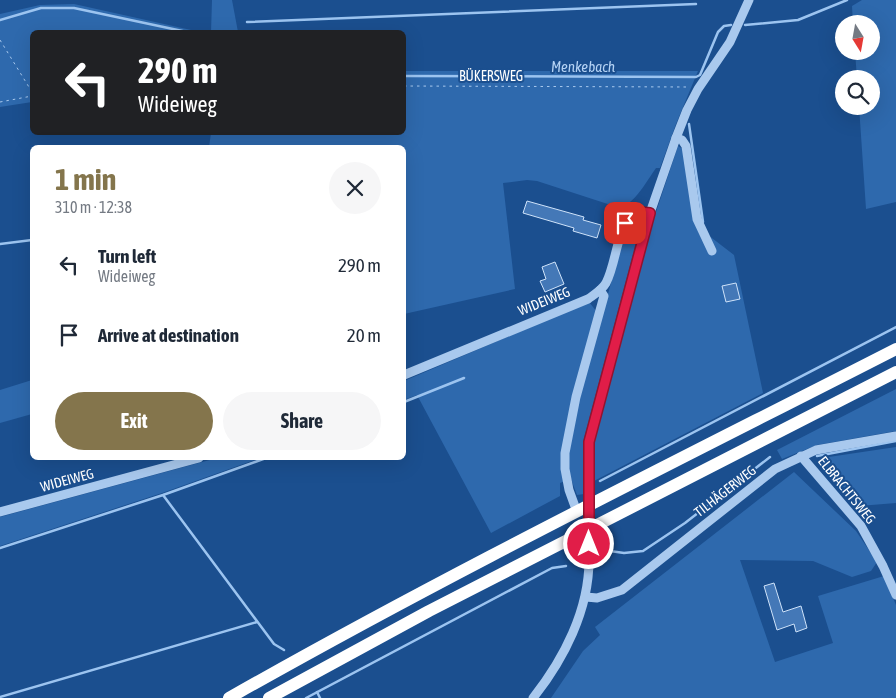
<!DOCTYPE html>
<meta charset="utf-8">
<style>
:root{--surface:#fff;--page:#f6f6f7;--text:#1f2937;--muted:#747a83;--accent:#84754c}
body{margin:0;font-family:"Asap Condensed",sans-serif;background:var(--page);color:var(--text);height:100vh;display:flex;flex-direction:column;font-size:19px;white-space:nowrap}
*{box-sizing:border-box;margin:0}
p{font-size:16px;color:var(--muted)}
.icon{flex:none;width:28px;height:28px;fill:none;stroke:currentColor;stroke-width:2;stroke-linecap:round;stroke-linejoin:round}
.map{position:relative;flex:1;overflow:hidden}
.drawer{position:absolute;left:30px;top:145px;width:376px;height:315px;display:flex;flex-direction:column;background:var(--surface);border-radius:8px;box-shadow:0 5px 20px #0002}
.drawer>*{flex:none}
.hud{position:absolute;left:30px;top:30px;width:376px;height:105px;border-radius:8px;box-shadow:0 5px 20px #0002;background:#202124;color:#fff;overflow:hidden}
.needle{width:32px;rotate:169deg}
.fabs{position:absolute;left:835px;top:15px;display:grid;gap:10px}
.fabs a{display:grid;place-items:center;width:45px;height:45px;border-radius:50%;background:var(--surface);box-shadow:0 5px 20px #0002;font-size:25px}
.pin{position:absolute;display:grid;place-items:center;width:42px;height:42px;color:#fff;margin:-21px;border-radius:10px;box-shadow:0 2px 8px #0006}
.me{position:absolute;width:55px;margin:-28px;rotate:0deg;stroke-linejoin:round;filter:drop-shadow(0 0 4px #0008)}
.turn{display:flex;align-items:center;gap:18px;height:105px;padding:0 25px;font-size:22px}
.turn .icon{width:65px;height:65px;stroke-width:2.5}
.turn b{display:block;font-size:35px;line-height:42px}
.round{display:grid;place-items:center;flex:none;width:52px;height:52px;border-radius:26px;background:var(--page)}
.summary{display:flex;align-items:center;justify-content:space-between;height:85px;padding:0 25px}
h1{font-size:30px;font-weight:700;line-height:38px;color:var(--accent)}
.primary-button{display:flex;gap:10px;margin-top:auto;padding:10px 25px}
.primary-button a{flex:1;height:58px;border-radius:30px;background:var(--accent);color:#fff;font-size:20px;font-weight:700;line-height:58px;text-align:center}
.primary-button a+a{background:var(--page);color:var(--text)}
ul{padding:0;list-style:none}
li{display:flex;align-items:center;gap:15px;height:70px;padding:0 25px}
li div{flex:1}
li b{display:block;font-size:19px}
li em{font-style:normal}
.map>svg:first-child{display:block}
.green{fill:#2e69ad}
.lines{fill:none;stroke-linecap:round;stroke-linejoin:round}
.stream{stroke:#9cc4f0;stroke-width:2.5}
.building{fill:#4478b7;stroke:#cfe3fa}
.path{stroke:#a9c9ee;stroke-width:1;stroke-dasharray:2.5 4;stroke-linecap:butt}
.minor{stroke:#a9c9ee;stroke-width:9}
.highway{stroke:#fff;stroke-width:12}
.minor-bridge{stroke:#a9c9ee;stroke-width:9}
.route-casing{stroke:#92132f;stroke-width:12}
.route{stroke:#e11d48;stroke-width:9}
.labels{text-anchor:middle;dominant-baseline:central;stroke-width:4;stroke-linejoin:round;paint-order:stroke}
.street-label{font-size:14px;fill:#fff;stroke:#1b4f8f}
.water-label{font-size:15px;font-style:italic;fill:#b5d3f5;stroke:#1b4f8f}
</style>
<div class="map">
<svg width="896" height="698" viewBox="0 0 896 698">
<rect width="100%" height="100%" fill="#1b4f8f"/>
<g class="green">
<path d="M212,0H232L238,32H211Z"/>
<path d="M862,0H896V202L866,209L859,106H871V79H857L855,51H871V24H853L852,6Z"/>
<path d="M74,4L200,32H32V102L0,107V14L40,5Z"/>
<path d="M404,71H698L676,124L660,168H656C646,182 636,202 620,208L537,181L527,180L503,183L515,289L404,314V148L209,147L211,133L404,132Z"/>
<path d="M678,146L683,149L694,222L702,240L708,235L734,255L763,393L594,481V443L650,230Z"/>
<path d="M630,228H640L583,442L584,494L577,495L571,479L560,483V496L491,533L417,395L404,400V381L589,302L597,312L590,360L623,239Z"/>
<path d="M32,380V414L0,423V390Z"/>
<path d="M896,389V431L817,445L782,459L777,450Z"/>
<path d="M896,447V503L859,506L855,497L824,470L822,458Z"/>
<path d="M217,458H260L162,493L0,546V517Z"/>
<path d="M794,472L856,531L877,562L871,571L852,577L813,561L740,560L775,662L833,643L818,596L884,576L896,605V698H551L583,651L600,635L595,627Z"/>
</g>
<g class="lines">
<g class="stream">
<path d="M0,20L41,8H74L187,32"/>
<path d="M247,22L696,4"/>
<path d="M745,25L798,20L847,0"/>
<path d="M404,76L696,77L700,75L718,32L724,26L731,25"/>
<path d="M689,124L703,222"/>
<path d="M0,244L32,240"/>
<path d="M404,402L464,378"/>
<path d="M817,456L896,441"/>
<path d="M600,481L896,327"/>
<path d="M163,495L274,644L284,650"/>
<path d="M0,548L163,495L266,458"/>
<path d="M610,551L624,553L643,551L685,523L770,457"/>
<path d="M317,692L320,698"/>
<path d="M0,697L257,622"/>
<path d="M306,698L552,568L566,566"/>
</g>
</g>
<g class="building">
<path d="M527,201L584,217L583,220L601,225L597,238L573,231L574,228L523,213Z"/>
<path d="M555,262L564,284L545,292L540,281L546,279L542,267Z"/>
<path d="M736,283L740,299L726,302L722,286Z"/>
<path d="M774,583L783,612L801,606L807,628L796,632L794,624L777,630L764,586Z"/>
</g>
<g class="lines">
<g class="path">
<path d="M0,40L32,92"/>
<path d="M404,86L690,87"/>
<path d="M0,102L32,96"/>
</g>
<g class="minor">
<path d="M676,138L682,140L686,146L697,219L712,251"/>
<path d="M404,375L588,299C595,294 602,290 606,283C615,266 617,236 626,223C631,215 642,211 650,213"/>
<path d="M801,456L861,526L883,566L896,595"/>
<path d="M589,480V442L650,213L676,138L687,110L698,89L730,42L749,0"/>
<path d="M0,512L199,458"/>
<path d="M577,512L569,490L565,469V453L576,397L604,296L600,290"/>
<path d="M586,597L597,598L622,590L775,469L816,450L896,436"/>
<path d="M533,698C564,659 589,610 589,560"/>
</g>
<g class="highway">
<path d="M229,698C447,574 673,463 896,349"/>
<path d="M269,698L429,611L896,372"/>
</g>
<path class="minor-bridge" d="M589,480V560"/>
</g>
<g class="lines">
<defs>
<path id="route" d="M589,544V442L650,213L640,212L625,223"/>
</defs>
<use href="#route" class="route-casing"/>
<use href="#route" class="route"/>
</g>
<g class="labels">
<g class="street-label">
<text x="491" y="76">BÜKERSWEG</text>
<text transform="translate(544 301) rotate(-22)">WIDEIWEG</text>
<text transform="translate(67 480) rotate(-15)">WIDEIWEG</text>
<text transform="translate(847 490) rotate(51)">ELBRACHTSWEG</text>
<text transform="translate(725 491) rotate(-38)">TILHÄGERWEG</text>
</g>
<g class="water-label">
<text x="583" y="66">Menkebach</text>
</g>
</g>
</svg>
<div class="fabs">
<a><svg class="needle" viewBox="-14 -14 28 28"><path d="M0-13l5 13h-10z" fill="#e53935"/><path d="M0 13l5-13h-10z" fill="#747a83"/></svg></a>
<a><svg class="icon" aria-label="search" viewBox="0 0 24 24"><circle cx="10" cy="10" r="6"/><path d="M15 15l6 6"/></svg></a>
</div>
<div class="pin" style="left:625px;top:223px;background:#d93025"><svg class="icon" aria-label="arrive" viewBox="0 0 24 24"><path d="M6 21V4h12l-3 4 3 4H6"/></svg></div>
<svg class="me" style="left:589px;top:544px" viewBox="-20 -20 40 40"><circle r="17" fill="#e11d48" stroke="#fff" stroke-width="3"/><path d="M0-11L8 9 0 5-8 9z" fill="#fff"/></svg>
<div class="hud">
<div class="turn"><svg class="icon" aria-label="left" viewBox="0 0 24 24"><path d="M17 20v-9H6M10 6l-5 5 5 5"/></svg><div><b>290 m</b>Wideiweg</div></div>
</div>
<section class="drawer">
<div class="summary"><div><h1>1 min</h1><p>310 m · 12:38</p></div><a class="round"><svg class="icon" aria-label="close" viewBox="0 0 24 24"><path d="M6 6l12 12M18 6L6 18"/></svg></a></div>
<ul>
<li><svg class="icon" aria-label="left" viewBox="0 0 24 24"><path d="M17 20v-9H6M10 6l-5 5 5 5"/></svg><div><b>Turn left</b><p>Wideiweg</p></div><em>290 m</em></li>
<li><svg class="icon" aria-label="arrive" viewBox="0 0 24 24"><path d="M6 21V4h12l-3 4 3 4H6"/></svg><div><b>Arrive at destination</b></div><em>20 m</em></li>
</ul>
<div class="primary-button"><a>Exit</a><a>Share</a></div>
</section>
</div>
